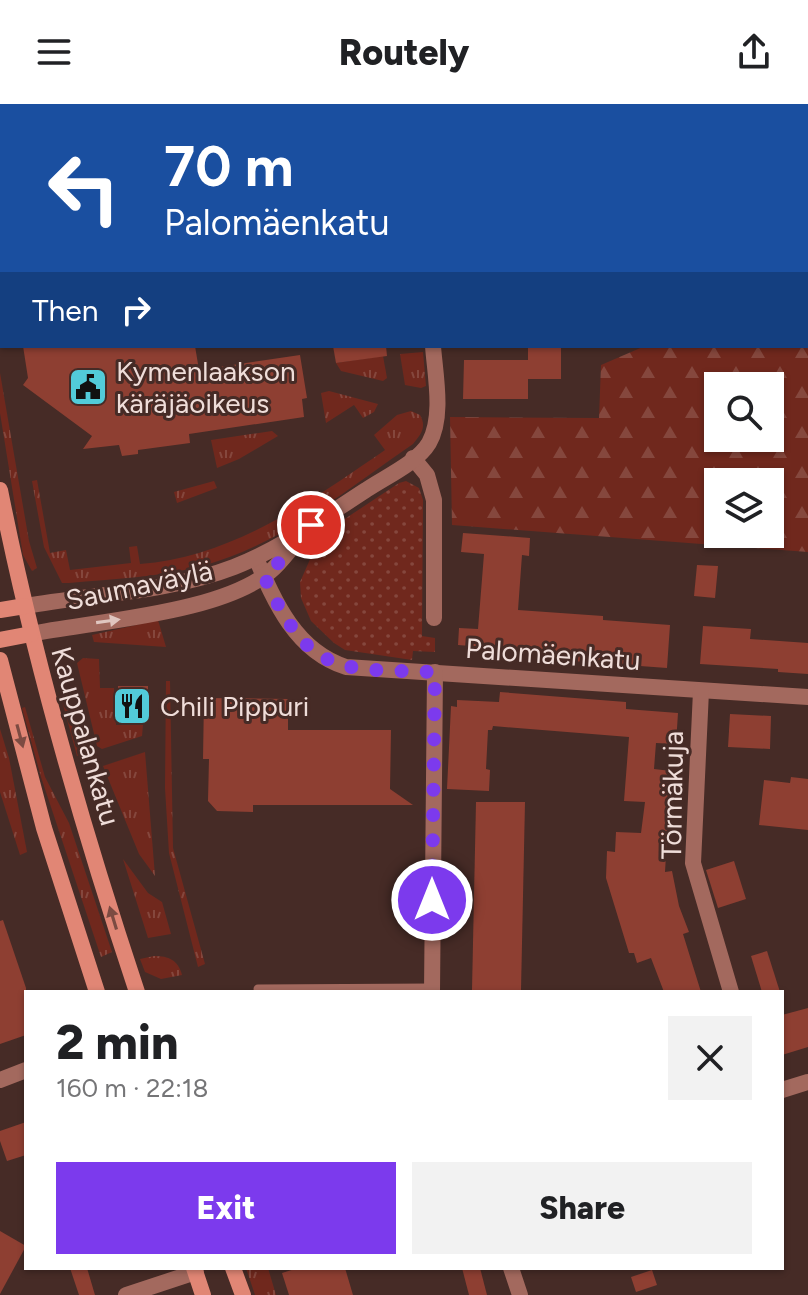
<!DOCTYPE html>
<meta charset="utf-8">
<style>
:root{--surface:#fff;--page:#f2f2f2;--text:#202124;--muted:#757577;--accent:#7c3aed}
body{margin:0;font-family:Figtree,sans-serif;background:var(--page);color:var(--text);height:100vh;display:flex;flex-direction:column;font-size:30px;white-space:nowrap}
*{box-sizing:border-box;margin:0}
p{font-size:26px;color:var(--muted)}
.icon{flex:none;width:44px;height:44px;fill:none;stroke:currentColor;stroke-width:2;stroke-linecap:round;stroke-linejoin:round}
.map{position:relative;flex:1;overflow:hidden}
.drawer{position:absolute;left:24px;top:886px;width:760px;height:280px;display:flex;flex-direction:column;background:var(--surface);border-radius:0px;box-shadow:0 2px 6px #0004}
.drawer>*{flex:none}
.hud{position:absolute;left:0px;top:0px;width:808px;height:244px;box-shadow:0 2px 6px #0004;background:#1a4fa0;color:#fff;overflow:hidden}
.tools{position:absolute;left:704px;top:268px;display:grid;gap:16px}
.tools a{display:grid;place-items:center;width:80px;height:80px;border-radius:0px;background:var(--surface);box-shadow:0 2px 6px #0004;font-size:40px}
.pin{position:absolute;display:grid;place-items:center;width:68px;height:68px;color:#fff;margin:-34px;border:4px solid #fff;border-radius:50%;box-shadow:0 2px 8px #0007}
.me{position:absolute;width:88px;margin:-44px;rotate:0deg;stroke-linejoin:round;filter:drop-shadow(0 0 6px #0008)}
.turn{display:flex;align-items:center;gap:28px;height:168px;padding:0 32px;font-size:36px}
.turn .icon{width:104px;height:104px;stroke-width:2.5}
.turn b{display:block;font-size:56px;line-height:68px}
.then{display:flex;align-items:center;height:76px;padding:0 32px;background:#0003;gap:16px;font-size:30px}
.round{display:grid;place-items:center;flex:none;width:84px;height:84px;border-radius:0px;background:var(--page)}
.headline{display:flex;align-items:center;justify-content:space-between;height:136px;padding:0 32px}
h1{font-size:48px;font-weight:800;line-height:60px}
.button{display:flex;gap:16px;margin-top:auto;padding:16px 32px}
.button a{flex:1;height:92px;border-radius:0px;background:var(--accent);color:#fff;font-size:32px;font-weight:800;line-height:92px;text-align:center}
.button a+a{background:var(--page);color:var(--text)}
header{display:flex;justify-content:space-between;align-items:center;height:104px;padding:0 32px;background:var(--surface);font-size:36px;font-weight:800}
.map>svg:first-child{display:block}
.grass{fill:url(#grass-tufts)}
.forest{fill:url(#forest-firs);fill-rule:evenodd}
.park{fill:url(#park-dots)}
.building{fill:#8e3f32}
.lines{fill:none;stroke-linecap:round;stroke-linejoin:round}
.lane{stroke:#a3695e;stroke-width:9}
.street{stroke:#a3695e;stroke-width:16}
.secondary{stroke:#e18675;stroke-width:16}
.oneway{fill:#e0c6c0}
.oneway2{fill:#7c4b42}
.route{stroke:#7c3aed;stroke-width:14;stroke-dasharray:0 25.2}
.labels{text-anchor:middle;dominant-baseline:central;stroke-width:6;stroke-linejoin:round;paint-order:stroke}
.poi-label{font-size:28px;fill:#efddd9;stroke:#462b26;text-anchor:start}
.street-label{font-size:28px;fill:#efddd9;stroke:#462b26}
</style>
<header><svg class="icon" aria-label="menu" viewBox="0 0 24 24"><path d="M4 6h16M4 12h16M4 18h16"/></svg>Routely<svg class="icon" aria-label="share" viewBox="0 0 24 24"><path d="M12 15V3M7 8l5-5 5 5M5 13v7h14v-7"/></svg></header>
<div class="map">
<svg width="808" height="1191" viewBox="0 0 808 1191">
<defs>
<pattern id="grass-tufts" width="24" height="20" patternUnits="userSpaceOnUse" patternTransform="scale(2)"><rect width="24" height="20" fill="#70281d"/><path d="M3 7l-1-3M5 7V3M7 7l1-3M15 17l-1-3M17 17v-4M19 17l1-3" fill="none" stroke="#85473d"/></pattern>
<pattern id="forest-firs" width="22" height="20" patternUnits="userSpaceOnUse" patternTransform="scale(2)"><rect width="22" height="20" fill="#70281d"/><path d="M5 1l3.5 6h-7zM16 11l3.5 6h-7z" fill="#85473d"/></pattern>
<pattern id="park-dots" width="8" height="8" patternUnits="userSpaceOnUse" patternTransform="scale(2)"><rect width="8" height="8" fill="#70281d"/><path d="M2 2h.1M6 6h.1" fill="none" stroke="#85473d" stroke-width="1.8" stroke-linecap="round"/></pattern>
</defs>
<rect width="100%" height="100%" fill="#462b26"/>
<g class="grass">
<path d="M423,248L426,282L421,284L405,281L400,250Z"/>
<path d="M383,252L387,274L383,277L341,267L336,259Z"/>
<path d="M0,269L29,437L37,464L32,467L23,451L0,309Z"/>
<path d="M329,287L378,300L374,308L363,314L354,301L326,319L321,289Z"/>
<path d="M411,307L420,311C427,323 421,330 413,340C347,385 281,441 202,462C159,473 113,475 69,479H62L44,443L32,377L37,376L50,449L66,446L70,466L131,459L129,443L137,442L140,460C232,453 311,397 385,346L374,331L397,311Z"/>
<path d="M272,327L278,332L239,355L217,364L211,336Z"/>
<path d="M214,377L217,384L177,399L174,388Z"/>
<path d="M158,516L166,543L94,538L92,531Z"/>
<path d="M83,554L99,555L100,584H114L116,621H143L142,632L102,645L97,642L77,559Z"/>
<path d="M166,577H170L173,744L205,860L198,863L169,749L165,684Z"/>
<path d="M68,591L83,650L77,652L61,593Z"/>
<path d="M25,603L45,673L69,719L112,848L101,853L41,673L22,604Z"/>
<path d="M0,625L9,654L27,748L20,751L0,688Z"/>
<path d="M145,648L155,772L139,750L103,662Z"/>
<path d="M123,755L148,789L162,798L171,830L148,834Z"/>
<path d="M154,852C169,852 178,856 182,871L161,875L145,868L140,855Z"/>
<path d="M246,1164H268L276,1191H255Z"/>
</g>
<path class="forest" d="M413,0H808V448L452,421L450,313L599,314L601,261L645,242H806V2ZM718,282H770V334H718ZM718,378H770V430H718Z"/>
<path class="park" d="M406,377L419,384L423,396L422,532L435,534V548L413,547L412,556L345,546L334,539L311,517L301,494L300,478L315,444L325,428L399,379Z"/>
<g class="building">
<path d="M23,242H195L199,266L300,251L307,294L302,295L304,313L189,330L190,339L138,346V350L122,352L119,341L83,345L92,332L23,281L28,274Z"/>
<path d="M333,242H386L387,252L336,259Z"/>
<path d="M528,242H561V275H528V295H463L464,256H528Z"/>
<path d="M463,429L530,434L529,452L522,451L518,506L603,512V516L670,521L667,564L545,555L546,548L458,541L459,524L478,525L484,450L461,448Z"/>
<path d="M697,461L718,462L715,494L694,492Z"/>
<path d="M703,522L751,525L750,535L808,539V570L778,568V565L700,560Z"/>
<rect x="118" y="582" width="30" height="34"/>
<path d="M500,588L626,598V605L678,609L676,640L656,639L654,665L671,667L665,768L672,767L679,802L689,828L683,830L701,888H664L651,854L637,859L634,849H629L606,774L607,747L615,748L616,728L641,729L645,698L624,697L629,633L493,622L492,626H488L486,665L490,666L489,687L447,685L451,602L457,603V596L499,598Z"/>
<path d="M204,594L288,595V626H391L390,685L413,701H253V708L217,707L208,697L209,655H203Z"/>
<path d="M730,610L771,612L770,645L728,643Z"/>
<path d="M791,673L808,675V726L759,721L764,676L790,679Z"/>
<path d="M476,698H525L521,886H472Z"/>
<path d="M734,757L746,795L718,804L706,766Z"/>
<path d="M3,816L26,884V931L0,940V817Z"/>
<path d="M767,847L780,888H762L751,852Z"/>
<path d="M808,904V943L782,951V911Z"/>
<path d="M26,1018V1051L7,1057L0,1037V1027Z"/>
<path d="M0,1127L26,1142L0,1190Z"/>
<path d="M70,1164H87L95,1191H79Z"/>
<path d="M298,1164H345L353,1191H289L282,1169Z"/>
<path d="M462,1164H480L487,1191H469Z"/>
<path d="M652,1166L657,1181L636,1188L631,1173Z"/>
</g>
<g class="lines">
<path class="lane" d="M258,885L432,884"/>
<g class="street">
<path d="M396,0V2"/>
<path d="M413,354L427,371L434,396V514"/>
<path d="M256,454C275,499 296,547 346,563L808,593"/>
<path d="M25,502C94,490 169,488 234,463C281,445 324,413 366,386C385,373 417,359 429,339C444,313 435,270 433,242"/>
<path d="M31,530C95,517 227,509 274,464C284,454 293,442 302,431"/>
<path d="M701,587L693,759L731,888"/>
<path d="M432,888L435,568"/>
<path d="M0,976L26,966"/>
<path d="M782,986L808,978"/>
<path d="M511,1164L520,1191"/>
<path d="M126,1191L196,1168"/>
</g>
<g class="secondary">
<path d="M0,386C34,557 82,723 137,888"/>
<path d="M0,506L25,502"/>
<path d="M0,536L31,530"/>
<path d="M0,556L44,724L97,888"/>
<path d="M194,1164L203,1191"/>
<path d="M233,1164L243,1191"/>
</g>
</g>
<defs><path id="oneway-solid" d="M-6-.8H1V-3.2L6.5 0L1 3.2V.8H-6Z" transform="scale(2)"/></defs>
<use class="oneway" href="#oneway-solid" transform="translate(108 517) rotate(-8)"/>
<g class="oneway2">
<use href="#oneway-solid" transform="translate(20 632) rotate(75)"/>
<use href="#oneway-solid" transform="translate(113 814) rotate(-107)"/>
</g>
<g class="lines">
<path class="route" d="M311,421L274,464L264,472C309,571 335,565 435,568L432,796"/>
</g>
<defs>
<symbol id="civic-square" viewBox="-11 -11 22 22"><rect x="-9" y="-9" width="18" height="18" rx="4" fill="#52cbd9" stroke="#462b26"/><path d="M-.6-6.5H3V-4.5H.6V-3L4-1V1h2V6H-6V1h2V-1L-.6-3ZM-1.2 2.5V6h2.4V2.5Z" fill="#111"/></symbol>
<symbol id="restaurant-square" viewBox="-11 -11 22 22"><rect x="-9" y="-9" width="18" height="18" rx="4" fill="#52cbd9" stroke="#462b26"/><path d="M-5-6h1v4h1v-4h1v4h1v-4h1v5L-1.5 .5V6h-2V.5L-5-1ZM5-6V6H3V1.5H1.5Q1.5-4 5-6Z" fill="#111"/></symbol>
</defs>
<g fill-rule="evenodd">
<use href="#civic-square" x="66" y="261" width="44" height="44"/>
<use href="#restaurant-square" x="110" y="580" width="44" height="44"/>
</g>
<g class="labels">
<g class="poi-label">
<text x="116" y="267">Kymenlaakson<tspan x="116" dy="32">käräjäoikeus</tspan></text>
<text x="160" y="602">Chili Pippuri</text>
</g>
<g class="street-label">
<text transform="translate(139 481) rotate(-12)">Saumaväylä</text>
<text transform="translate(553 550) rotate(4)">Palomäenkatu</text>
<text transform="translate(86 632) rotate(74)">Kauppalankatu</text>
<text transform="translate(672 691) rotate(-89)">Törmäkuja</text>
</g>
</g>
</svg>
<div class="tools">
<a><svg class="icon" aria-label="search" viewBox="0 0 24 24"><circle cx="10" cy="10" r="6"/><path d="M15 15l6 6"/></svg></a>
<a><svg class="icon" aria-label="layers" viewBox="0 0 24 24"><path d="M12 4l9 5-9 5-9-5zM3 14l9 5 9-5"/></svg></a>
</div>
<div class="pin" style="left:311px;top:421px;background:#d93025"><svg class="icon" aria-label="arrive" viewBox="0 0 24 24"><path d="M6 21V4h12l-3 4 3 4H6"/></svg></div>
<svg class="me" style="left:432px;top:796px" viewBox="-20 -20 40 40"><circle r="17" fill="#7c3aed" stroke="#fff" stroke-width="3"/><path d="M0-11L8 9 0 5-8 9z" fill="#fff"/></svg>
<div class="hud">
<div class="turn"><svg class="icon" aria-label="left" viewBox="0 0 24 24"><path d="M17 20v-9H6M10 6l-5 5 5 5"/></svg><div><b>70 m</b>Palomäenkatu</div></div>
<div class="then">Then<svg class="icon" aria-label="right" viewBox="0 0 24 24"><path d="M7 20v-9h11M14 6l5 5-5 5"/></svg></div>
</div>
<section class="drawer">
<div class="headline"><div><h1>2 min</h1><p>160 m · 22:18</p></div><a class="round"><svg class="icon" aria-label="close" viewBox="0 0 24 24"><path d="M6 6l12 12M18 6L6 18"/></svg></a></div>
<div class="button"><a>Exit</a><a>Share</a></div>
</section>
</div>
